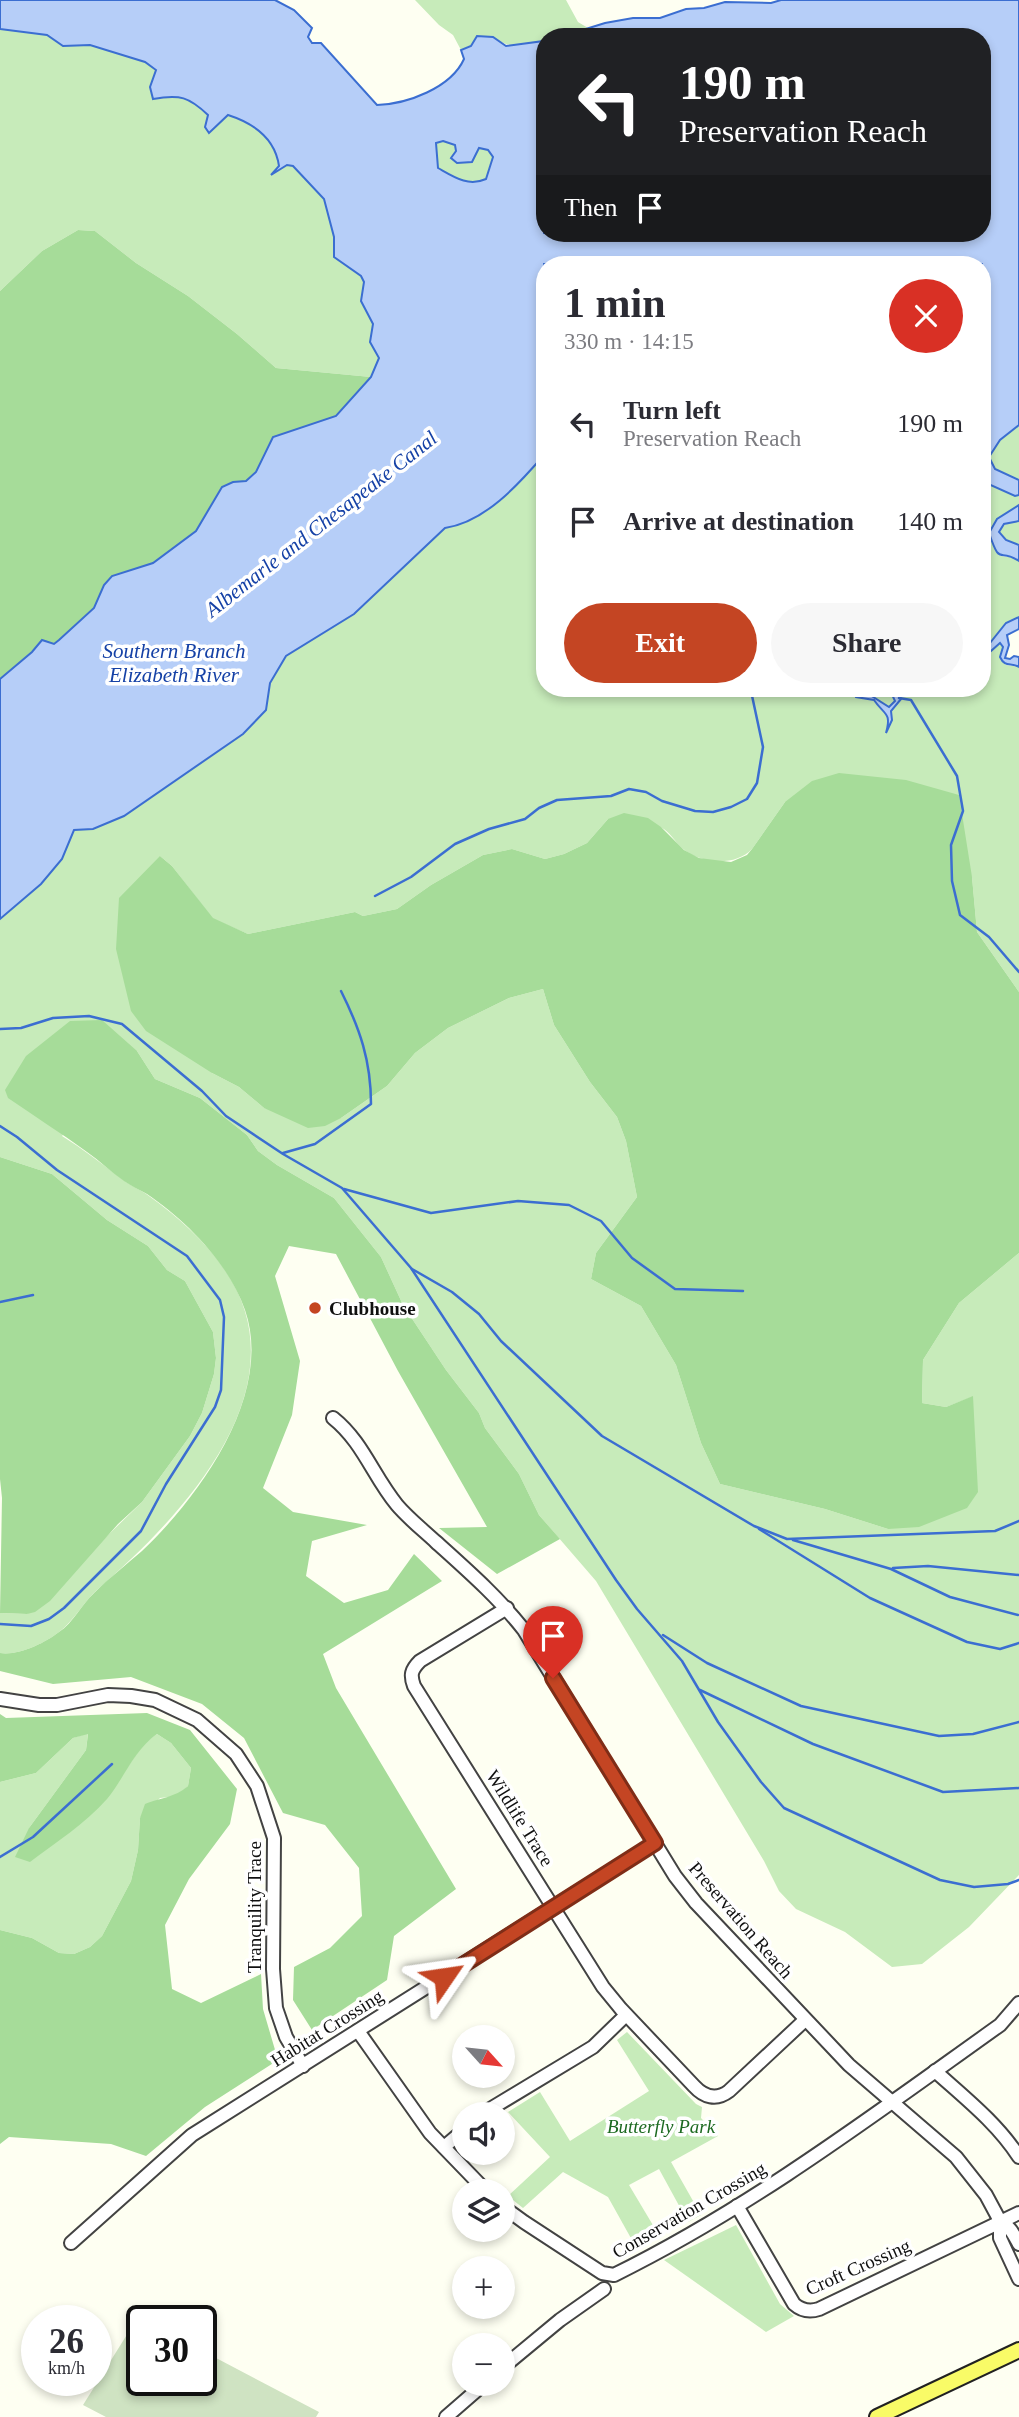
<!DOCTYPE html>
<meta charset="utf-8">
<style>
:root{--surface:#fff;--page:#f7f7f7;--text:#2b2b33;--muted:#7c7c81;--accent:#c44523}
body{margin:0;font-family:Georgia,serif;background:var(--page);color:var(--text);height:100vh;display:flex;flex-direction:column;font-size:26px;white-space:nowrap}
*{box-sizing:border-box;margin:0}
p{font-size:23px;color:var(--muted)}
.icon{flex:none;width:38px;height:38px;fill:none;stroke:currentColor;stroke-width:2;stroke-linecap:round;stroke-linejoin:round}
.map{position:relative;flex:1;overflow:hidden}
.side{position:absolute;left:536px;top:256px;width:455px;height:441px;display:flex;flex-direction:column;background:var(--surface);border-radius:28px;box-shadow:0 4px 10px #0003}
.side>*{flex:none}
.top-card{position:absolute;left:536px;top:28px;width:455px;height:214px;border-radius:28px;box-shadow:0 4px 10px #0003;background:#202124;color:#fff;overflow:hidden}
.needle{width:46px;rotate:117deg}
.fabs{position:absolute;left:452px;top:2025px;display:grid;gap:14px}
.fabs a{display:grid;place-items:center;width:63px;height:63px;border-radius:50%;background:var(--surface);box-shadow:0 4px 10px #0003;font-size:35px}
.speed{position:absolute;left:21px;top:2305px;display:flex;gap:14px;font-size:35px;font-weight:700;text-align:center}
.speed>*{display:grid;place-content:center;width:91px;height:91px;border-radius:50%;background:var(--surface);box-shadow:0 4px 10px #0003;line-height:1}
.speed small{font-size:18px;font-weight:400}
.speed .limit{border:4px solid #111;border-radius:10px;background:#fff;color:#111}
.pin{position:absolute;display:grid;place-items:center;width:60px;height:60px;color:#fff;margin:-72px -30px;border-radius:50% 50% 50% 0;rotate:-45deg;box-shadow:0 0 7px #0007}
.pin .icon{rotate:45deg}
.me{position:absolute;width:77px;margin:-38px;rotate:58deg;stroke-linejoin:round;filter:drop-shadow(0 0 5px #0008)}
.turn{display:flex;align-items:center;gap:24px;height:147px;padding:0 28px;font-size:32px}
.turn .icon{width:91px;height:91px;stroke-width:2.5}
.turn b{display:block;font-size:49px;line-height:60px}
.then{display:flex;align-items:center;height:66px;padding:0 28px;background:#0003;gap:14px;font-size:26px}
.round{display:grid;place-items:center;flex:none;width:74px;height:74px;border-radius:37px;background:var(--page)}
.headline{display:flex;align-items:center;justify-content:space-between;height:119px;padding:0 28px}
h1{font-size:42px;font-weight:700;line-height:52px}
.button{display:flex;gap:14px;margin-top:auto;padding:14px 28px}
.button a{flex:1;height:80px;border-radius:42px;background:var(--accent);color:#fff;font-size:28px;font-weight:700;line-height:80px;text-align:center}
.button a+a{background:var(--page);color:var(--text)}
ul{padding:0;list-style:none}
li{display:flex;align-items:center;gap:21px;height:98px;padding:0 28px}
li div{flex:1}
li b{display:block;font-size:26px}
li em{font-style:normal}
.map>svg:first-child{display:block}
.green{fill:#c7ebba}
.forest{fill:#a6dc99}
.cemetery{fill:#cfe3c2}
.water{fill:#b6cef8;stroke:#3b6ed1;stroke-width:2;fill-rule:evenodd}
.lines{fill:none;stroke-linecap:round;stroke-linejoin:round}
.stream{stroke:#3b6ed1;stroke-width:2.5}
.minor-casing{stroke:#434343;stroke-width:16}
.major-casing{stroke:#212121;stroke-width:18}
.minor{stroke:#fff;stroke-width:12}
.major{stroke:#f9fb67;stroke-width:14}
.route-casing{stroke:#7f2d17;stroke-width:18}
.route{stroke:#c44523;stroke-width:12}
.poi-dot{fill:#c44523;stroke:#fff;stroke-width:2.5}
.labels{text-anchor:middle;dominant-baseline:central;stroke-width:7;stroke-linejoin:round;paint-order:stroke}
.poi-label{font-size:19px;font-weight:bold;fill:#101010;stroke:#fff;text-anchor:start}
.street-label{font-size:19px;fill:#101010;stroke:#fff}
.park-label{font-size:19px;font-style:italic;fill:#1d6a21;stroke:#fff}
.water-label{font-size:21px;font-style:italic;fill:#1541a6;stroke:#fff}
</style>
<div class="map">
<svg width="1019" height="2417" viewBox="0 0 1019 2417">
<rect width="100%" height="100%" fill="#fefff2"/>
<g class="green">
<path d="M415,0H566L578,22L588,28L560,37H544V41C523,46 511,50 493,37L461,50L453,35L439,25Z"/>
<path d="M0,29L47,35L63,46L90,45L145,62L157,70L150,87L193,101L208,115L205,127L209,133L228,115C253,123 275,138 279,166L273,173L287,165L293,166L324,199L334,237V257L361,276L364,282L361,301L373,324L370,342L379,358L371,377L276,368L237,334L188,296L136,263L95,231L78,230L42,251L0,291Z"/>
<path d="M442,141L455,145L456,151L479,148L488,149L493,157L486,179C468,187 454,177 438,168L436,143Z"/>
<path d="M1019,425V480L994,469L989,457L1000,440Z"/>
<path d="M544,455V688H889L895,701L889,707L870,695L856,697L874,700C880,710 891,714 888,727L892,720L891,711L900,699L896,688H982V659L1000,643L1003,647L1000,657L1006,665L1019,667V992L977,932L972,877L785,802L752,849C735,867 700,864 682,848C675,842 670,832 662,828C653,822 620,821 608,819L587,843L564,854L545,859L512,849L483,855L431,885L397,909L363,916L355,912L248,934L213,919L172,866L160,856L212,1073L239,1087L264,1108L341,1118L387,1086L415,1053L448,1028L509,998L543,989L554,1025L590,1082L617,1117L626,1141L637,1197L596,1253L591,1279L641,1306L676,1365L701,1443L720,1484L825,1509L888,1529L972,1397L946,1407L922,1403L923,1360L959,1303L1019,1253V1875L969,1927L922,1964L892,1967L845,1932L796,1909L779,1891L764,1861L596,1581L539,1515L519,1474L485,1428L479,1413L446,1370L403,1305L381,1257L334,1198L277,1165L258,1151L247,1135L200,1098L155,1079L137,1051L62,1136C83,1149 102,1164 122,1179C131,1186 141,1190 149,1196C177,1216 206,1242 225,1270C305,1388 182,1516 98,1589C84,1601 74,1621 59,1632C45,1643 18,1656 0,1653V1613L27,1614L142,1502L190,1436L202,1413L214,1374L216,1358L213,1332L185,1281L167,1270L148,1246L107,1220L52,1174L0,1157V919L41,884L62,859L74,830L93,828L266,710L270,683L286,656L354,614L445,528C485,522 518,484 544,455Z"/>
<path d="M982,477L987,483L1015,496L1019,495V505L997,519L1000,556L1016,558L1019,561C1019,580 1019,598 1019,617L1006,623L982,653Z"/>
<path d="M1019,521V545L1006,540L999,533C1002,523 1010,523 1019,521Z"/>
<path d="M88,1733L86,1750L29,1828L106,1799L144,1743L157,1734L171,1743L191,1768L188,1786L177,1796L160,1798L140,1818L138,1850L131,1881L102,1936L90,1947L74,1954L59,1953L32,1938L0,1930V1782L36,1773L73,1738Z"/>
<path d="M627,2032L696,2104L702,2107L701,2118L718,2136L671,2162L701,2215L688,2222L659,2169L629,2185L660,2237L637,2249L608,2197L563,2172L523,2208L508,2196L550,2157L508,2112L540,2092L570,2141L649,2091L617,2040Z"/>
<path d="M736,2225L780,2304L794,2316L766,2332L664,2260Z"/>
</g>
<g class="forest">
<path d="M78,230L95,231L136,263L188,296L237,334L276,368L371,377L336,416L273,437L256,472L246,481L233,482L222,487L196,531L153,563L112,576L104,585L94,608L59,640L54,645L42,640L32,652L0,679V291L42,251Z"/>
<path d="M839,773L906,780L959,795L972,877L977,932L1019,992V1253L959,1303L923,1360L922,1403L946,1407L973,1396L978,1492L967,1508L919,1527L888,1529L825,1509L720,1484L701,1443L676,1365L641,1306L591,1279L596,1253L637,1197L626,1141L617,1117L590,1082L554,1025L543,989L509,998L448,1028L415,1053L387,1086L341,1118L325,1126L308,1128L264,1108L239,1087L212,1073L146,1031L131,1011L116,949L119,898L160,856L172,866L213,918L248,934L355,912L363,916L397,909L431,885L483,855L512,849L545,859L564,854L587,843L608,819L624,813L648,818L661,827L684,850L699,858L731,862L747,855L752,849L785,802L812,781Z"/>
<path d="M102,1020L137,1051L155,1079L200,1098L247,1135L258,1151L277,1165L334,1198L381,1257L403,1305L446,1370L479,1413L485,1428L519,1474L539,1515L560,1539L497,1574L439,1528L487,1527L398,1371L336,1254L289,1246L275,1276L300,1361L292,1415L263,1488L293,1512L367,1525L312,1541L306,1576L344,1603L388,1590L414,1554L442,1581L323,1654L336,1688L456,1889L394,1936L387,1980L312,2030L293,2000L294,1967L330,1948L362,1916L359,1868L325,1825L283,1813L244,1738L202,1704L131,1677L53,1684L0,1671V1653C18,1656 45,1643 59,1632C73,1623 82,1604 94,1593C109,1578 126,1565 142,1551C200,1496 274,1394 245,1310C229,1264 187,1221 147,1194C140,1190 131,1186 124,1181C111,1172 100,1161 87,1152C61,1133 34,1116 8,1098L5,1090L26,1056L70,1021Z"/>
<path d="M0,1157L52,1174L107,1220L148,1246L167,1270L185,1281L213,1332L216,1358L214,1374L202,1413L190,1436L142,1502L118,1524L50,1601L35,1612L27,1614L0,1613L2,1498L0,1479Z"/>
<path d="M147,1713L190,1730L237,1789L230,1824L189,1879L165,1925L172,1989L201,2003L261,1974L263,2009L278,2060L205,2107L146,2156L111,2144L9,2137L0,2144V1930L32,1938L59,1953L74,1954L90,1947L102,1936L131,1881L138,1850L140,1818L145,1804C162,1797 174,1798 188,1786L191,1768L171,1743L157,1734C134,1750 125,1777 107,1799C86,1823 55,1843 30,1862L15,1857L29,1828L86,1750L88,1734L73,1738L36,1773L0,1782V1714L6,1718Z"/>
</g>
<path class="cemetery" d="M133,2325L142,2329V2380H201V2352L218,2359L319,2412L316,2417H106L83,2405Z"/>
<g class="water">
<path d="M0,0H275L294,10L312,28L308,37L312,43H321L377,105C407,104 451,88 464,59L461,50L471,46L477,36L493,37L506,46L544,41V233H982V37H560L605,23L633,18H660L686,9L704,8L725,2L771,3L781,0H1019V425L1000,440L989,457L995,469L1019,480V495L1015,496L986,483L982,477V264H544V455C518,485 485,522 445,528L354,614L286,656L270,683L266,710L243,734L124,816L93,829L74,830L62,859L41,884L0,919V679L32,652L42,640L54,644L59,640L94,608L104,585L112,576L153,563L196,531L222,487L233,482L246,481L256,472L273,437L336,416L371,377L379,358L370,342L373,324L361,301L364,282L361,276L334,257V237L324,199L293,166L287,165L271,175L279,166C275,138 253,123 228,115L209,133L205,127L208,115C189,97 180,94 153,99L150,87L156,70L145,62L90,45L63,46L47,35L0,29ZM443,141L455,145L456,151L451,158L457,163L472,162L479,148L488,150L493,157L486,179C468,187 454,177 438,168L436,143Z"/>
<path d="M1019,505V521L1004,524L999,532L1006,540L1019,545V561C998,547 1001,568 989,533L997,519Z"/>
<path d="M1019,617V629L1007,635L1009,645L1005,658L1010,659L1014,656L1019,657V667C1011,662 1005,668 1000,657L1003,647L1000,643L982,659V653L1006,623Z"/>
<path d="M889,688H896L901,699L891,711L892,720L886,733C892,712 884,715 874,700L856,697L854,692L870,695L889,707L895,701Z"/>
</g>
<g class="lines">
<g class="stream">
<path d="M899,698L911,700L957,776L963,811L951,845L952,881L960,915L989,937L1019,972"/>
<path d="M375,896L411,877L455,844L489,829L525,819L539,808L557,800L611,796L629,789L646,792L662,801L695,811L713,812L731,807L747,799L757,783L763,747L751,691L754,688"/>
<path d="M0,1029L21,1028L53,1018L89,1016L122,1024L202,1091L226,1116L283,1154L342,1188L411,1268L616,1580L637,1609L682,1661L718,1722L761,1782L784,1808L940,1880L974,1887L1008,1884L1019,1880"/>
<path d="M0,1126L17,1137L57,1170L187,1256L220,1300L224,1317L221,1390L215,1407L166,1484L141,1531L64,1608L49,1619L31,1626L0,1624"/>
<path d="M283,1153L315,1144L371,1104C371,1061 360,1029 341,991"/>
<path d="M344,1189L431,1213L518,1201L569,1205L601,1221L632,1258L675,1289L743,1291"/>
<path d="M412,1269L452,1292L479,1314L501,1341L602,1436L754,1526L787,1539L995,1531L1019,1521"/>
<path d="M0,1302L33,1295"/>
<path d="M759,1529L870,1598L967,1642L1000,1649L1019,1643"/>
<path d="M793,1540L891,1569L950,1597L1018,1615"/>
<path d="M893,1568L928,1566L1019,1575"/>
<path d="M663,1635L707,1663L801,1706L939,1736L973,1734L1019,1722"/>
<path d="M700,1690L813,1744L943,1792L1019,1788"/>
<path d="M0,1857L33,1837L112,1764"/>
</g>
<defs>
<g id="minor">
<path d="M333,1418C363,1442 373,1476 397,1505C408,1518 423,1530 436,1542C467,1570 498,1597 524,1630L675,1876L696,1903L849,2065L956,2157L986,2195L1000,2221"/>
<path d="M507,1608L420,1661C411,1670 410,1675 414,1686L603,1987L621,2009L694,2086C704,2097 716,2101 729,2091L805,2020"/>
<path d="M0,1699L39,1705H57L108,1695L131,1696L155,1700L197,1720L236,1754L257,1786L274,1838L273,1969L276,2008L286,2037L303,2066"/>
<path d="M358,2031L430,2133L486,2191"/>
<path d="M935,2071C965,2098 997,2123 1019,2157"/>
<path d="M482,2114L593,2047L626,2015"/>
<path d="M444,2147L464,2130"/>
<path d="M502,2206L524,2222L602,2273L614,2275C752,2207 875,2114 1000,2025L1019,2003"/>
<path d="M737,2206L794,2304C802,2311 810,2312 819,2309L1019,2213"/>
<path d="M71,2243L192,2135L655,1843"/>
<path d="M1019,2244C1014,2235 1010,2226 1000,2221V2238L1019,2279"/>
<path d="M502,2368L560,2320L604,2289"/>
<path d="M446,2417L484,2384"/>
</g>
<path id="major" d="M877,2417L1019,2350"/>
</defs>
<use href="#minor" class="minor-casing"/>
<use href="#major" class="major-casing"/>
<use href="#minor" class="minor"/>
<use href="#major" class="major"/>
</g>
<g class="lines">
<defs>
<path id="route" d="M444,1977L655,1843L553,1678"/>
</defs>
<use href="#route" class="route-casing"/>
<use href="#route" class="route"/>
</g>
<circle class="poi-dot" cx="315" cy="1308" r="7"/>
<g class="labels">
<g class="poi-label">
<text x="329" y="1308">Clubhouse</text>
</g>
<g class="street-label">
<text transform="translate(520 1818) rotate(58)">Wildlife Trace</text>
<text transform="translate(254 1907) rotate(-90)">Tranquility Trace</text>
<text transform="translate(741 1920) rotate(49)">Preservation Reach</text>
<text transform="translate(327 2028) rotate(-32)">Habitat Crossing</text>
<text transform="translate(689 2210) rotate(-30)">Conservation Crossing</text>
<text transform="translate(858 2267) rotate(-24)">Croft Crossing</text>
</g>
<g class="park-label">
<text x="661" y="2126">Butterfly Park</text>
</g>
<g class="water-label">
<text transform="translate(321 524) rotate(-38)">Albemarle and Chesapeake Canal</text>
<text x="174" y="651">Southern Branch<tspan x="174" dy="24">Elizabeth River</tspan></text>
</g>
</g>
</svg>
<div class="fabs">
<a><svg class="needle" viewBox="-14 -14 28 28"><path d="M0-13l5 13h-10z" fill="#e53935"/><path d="M0 13l5-13h-10z" fill="#7c7c81"/></svg></a>
<a><svg class="icon" aria-label="sound" viewBox="0 0 24 24"><path d="M4 9h4l5-4v14l-5-4H4zM17 9q2 3 0 6"/></svg></a>
<a><svg class="icon" aria-label="layers" viewBox="0 0 24 24"><path d="M12 4l9 5-9 5-9-5zM3 14l9 5 9-5"/></svg></a>
<a>+</a>
<a>−</a>
</div>
<div class="speed"><div>26<small>km/h</small></div><div class="limit">30</div></div>
<div class="pin" style="left:553px;top:1678px;background:#d93025"><svg class="icon" aria-label="arrive" viewBox="0 0 24 24"><path d="M6 21V4h12l-3 4 3 4H6"/></svg></div>
<svg class="me" style="left:444px;top:1977px" viewBox="-20 -20 40 40"><path d="M0-17L14 15 0 8-14 15z" fill="#c44523" stroke="#fff" stroke-width="4"/></svg>
<div class="top-card">
<div class="turn"><svg class="icon" aria-label="left" viewBox="0 0 24 24"><path d="M17 20v-9H6M10 6l-5 5 5 5"/></svg><div><b>190 m</b>Preservation Reach</div></div>
<div class="then">Then<svg class="icon" aria-label="arrive" viewBox="0 0 24 24"><path d="M6 21V4h12l-3 4 3 4H6"/></svg></div>
</div>
<section class="side">
<div class="headline"><div><h1>1 min</h1><p>330 m · 14:15</p></div><a class="round" style="background:#d93025;color:#fff"><svg class="icon" aria-label="close" viewBox="0 0 24 24"><path d="M6 6l12 12M18 6L6 18"/></svg></a></div>
<ul>
<li><svg class="icon" aria-label="left" viewBox="0 0 24 24"><path d="M17 20v-9H6M10 6l-5 5 5 5"/></svg><div><b>Turn left</b><p>Preservation Reach</p></div><em>190 m</em></li>
<li><svg class="icon" aria-label="arrive" viewBox="0 0 24 24"><path d="M6 21V4h12l-3 4 3 4H6"/></svg><div><b>Arrive at destination</b></div><em>140 m</em></li>
</ul>
<div class="button"><a>Exit</a><a>Share</a></div>
</section>
</div>
